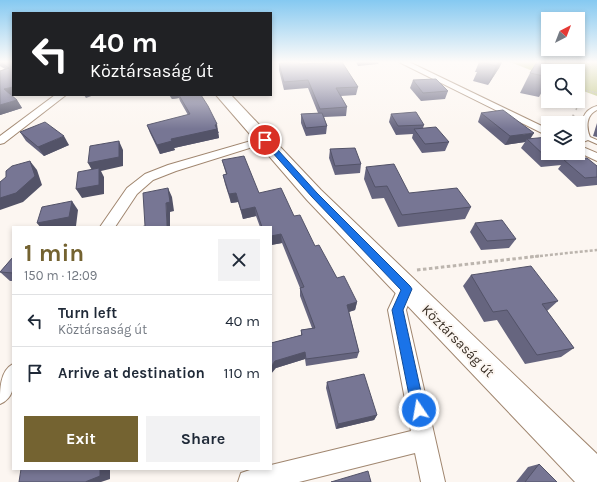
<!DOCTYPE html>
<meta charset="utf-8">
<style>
:root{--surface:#fff;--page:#f2f2f3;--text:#1f2937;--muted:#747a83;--line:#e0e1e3;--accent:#746331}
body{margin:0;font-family:Karla,sans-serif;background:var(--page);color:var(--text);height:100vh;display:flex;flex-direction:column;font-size:15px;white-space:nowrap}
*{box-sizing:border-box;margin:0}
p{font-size:13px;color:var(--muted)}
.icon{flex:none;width:22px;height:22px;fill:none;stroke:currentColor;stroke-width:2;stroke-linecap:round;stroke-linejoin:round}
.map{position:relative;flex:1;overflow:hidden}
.side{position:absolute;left:12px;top:226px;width:260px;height:244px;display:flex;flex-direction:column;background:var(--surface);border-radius:0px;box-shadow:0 2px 6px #0003}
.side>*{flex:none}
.top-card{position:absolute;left:12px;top:12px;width:260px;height:84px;border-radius:0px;box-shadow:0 2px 6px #0003;background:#202124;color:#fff;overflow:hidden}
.needle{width:26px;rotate:42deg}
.controls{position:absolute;left:541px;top:12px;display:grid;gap:8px}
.controls a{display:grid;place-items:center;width:44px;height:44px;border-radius:0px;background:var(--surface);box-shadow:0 2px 6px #0003;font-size:20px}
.pin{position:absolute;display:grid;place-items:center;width:34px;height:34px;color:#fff;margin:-17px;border:2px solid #fff;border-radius:50%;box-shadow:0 1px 4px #0007}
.me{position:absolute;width:44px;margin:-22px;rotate:348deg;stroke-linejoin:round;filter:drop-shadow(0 0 3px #0008)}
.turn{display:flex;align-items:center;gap:14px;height:84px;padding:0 12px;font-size:18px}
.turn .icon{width:52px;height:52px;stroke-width:2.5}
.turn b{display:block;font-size:28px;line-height:34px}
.round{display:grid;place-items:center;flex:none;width:42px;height:42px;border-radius:0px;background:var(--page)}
.headline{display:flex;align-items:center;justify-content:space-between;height:68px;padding:0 12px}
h1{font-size:24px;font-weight:700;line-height:30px;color:var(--accent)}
.action{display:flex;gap:8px;margin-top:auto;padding:8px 12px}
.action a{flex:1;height:46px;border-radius:0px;background:var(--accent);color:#fff;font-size:16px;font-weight:700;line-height:46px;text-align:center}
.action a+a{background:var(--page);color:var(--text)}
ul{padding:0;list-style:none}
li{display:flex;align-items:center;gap:12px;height:52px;padding:0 12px;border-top:1px solid var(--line)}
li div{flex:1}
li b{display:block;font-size:15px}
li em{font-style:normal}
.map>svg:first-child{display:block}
.forest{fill:#bdc481}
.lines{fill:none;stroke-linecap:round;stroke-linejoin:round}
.service-casing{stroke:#a0866f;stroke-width:2}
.minor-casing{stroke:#a0866f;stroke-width:2}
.secondary-casing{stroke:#a0866f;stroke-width:2}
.path-far3{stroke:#bcb5ae;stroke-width:1.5;stroke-dasharray:2 1;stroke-linecap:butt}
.path-far2{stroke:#bcb5ae;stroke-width:2;stroke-dasharray:2 1.5;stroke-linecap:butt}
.path-far1{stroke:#bcb5ae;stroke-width:2.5;stroke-dasharray:3 2;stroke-linecap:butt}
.path{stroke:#bcb5ae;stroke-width:3;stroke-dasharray:3.5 2.5;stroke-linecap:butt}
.service{fill:#fff;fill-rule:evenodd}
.minor{fill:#fff;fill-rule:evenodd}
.secondary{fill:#fff;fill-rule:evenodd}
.wall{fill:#66657f}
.shaded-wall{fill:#535368}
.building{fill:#777694;stroke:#535368}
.route{fill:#1a73e8;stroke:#114b97}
.labels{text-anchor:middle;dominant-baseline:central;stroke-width:4;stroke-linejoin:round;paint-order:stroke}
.street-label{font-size:14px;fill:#392f25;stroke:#fcf6f1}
</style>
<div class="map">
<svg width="597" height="482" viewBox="0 0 597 482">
<rect width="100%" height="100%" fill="#fcf6f1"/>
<path class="forest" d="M510,62H597V96L578,89V71H548V77Z"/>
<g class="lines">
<defs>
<path id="service" d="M597,106V110C586,115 586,127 590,137L597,140V144L588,140L578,144V140L585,137C579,124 582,110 597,106Z"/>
<g id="minor">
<path d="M399,62H409L548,129V136Z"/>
<path d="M55,95H66L4,143L0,144V136Z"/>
<path d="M265,137L269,138L271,140L269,142L176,171L153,180L137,194L115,227H100L127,188L145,174L168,165Z"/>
<path d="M578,145L597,153V161L578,152Z"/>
<path d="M406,282L412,284L414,289L406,310L445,482H421L415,453L299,482H238L241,473L253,469H271V465L411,431L388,310L400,284Z"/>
<path d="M13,364C13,380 17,397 0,404C0,389 0,371 13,364Z"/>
</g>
<path id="secondary" d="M216,95H231L321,190L597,454V482H575L307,200Z"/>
</defs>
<use href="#service" class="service-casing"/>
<use href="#minor" class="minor-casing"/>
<use href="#secondary" class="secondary-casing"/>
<g class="path-far3">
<path d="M551,62L565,71"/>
<path d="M578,82L584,90L597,93"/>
<path d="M576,110L584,90"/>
</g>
<path class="path-far2" d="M570,123L574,114"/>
<path class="path-far1" d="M530,257L597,250"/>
<path class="path" d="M417,270L539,256"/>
<use href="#service" class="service"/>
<use href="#minor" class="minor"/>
<use href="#secondary" class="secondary"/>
</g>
<g class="wall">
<path d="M0,62H13L12,96L17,100L22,108L0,115V71L5,69L0,66Z"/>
<path d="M356,62H379L378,64L358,66Z"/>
<path d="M479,62H502L499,68L488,85L473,81L477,72H475Z"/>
<path d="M279,63L300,64L358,87L356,95L341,96L347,107L346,116L324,117L327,126L326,134L306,136L301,123V114L318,113L308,88L284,90L279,70Z"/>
<path d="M548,71V81L539,97L520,93L530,73Z"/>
<path d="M413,80L448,91L445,99L421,101L410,88Z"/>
<path d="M169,95H201L219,133H218L219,138L174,148L175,150L160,154L150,133L147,125L188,115L180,101L179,98L172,99Z"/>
<path d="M481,113L530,139L570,156L567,160L597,166V185L577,187L558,169L561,165L541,167L521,148L525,142L505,145L478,122Z"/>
<path d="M391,114L424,125L423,128L449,142L445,151L422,153L412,138L413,134L396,135L389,122Z"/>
<path d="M597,123V137L593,136Z"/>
<path d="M20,132L69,145L44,156L26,141Z"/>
<path d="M330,149L361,164L360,173L335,175L329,158Z"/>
<path d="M222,160L259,193L294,216L337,278L357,302L355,310L349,312L359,352L357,358L306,366L305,359L276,368L271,343L301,335V330L312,328L300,296V288L282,243L271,245V227H260L256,216L243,219L238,202L231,203L225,184L223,175L226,174Z"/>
<path d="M366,167L409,193L471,207L465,219L398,227L384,198L372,199L364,179Z"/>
<path d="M475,223L516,239L509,248L481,250L470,232Z"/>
<path d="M13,257V281H10L0,272Z"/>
<path d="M471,275L558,301L547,311L574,348L561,357L525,364L497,320L484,322L463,286Z"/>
<path d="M327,382L377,415L374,420L336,429L326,388Z"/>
<path d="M539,464L557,482H516L528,467Z"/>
</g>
<g class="shaded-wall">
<path d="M499,62H502L499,68L488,85L496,66Z"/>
<path d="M13,87V95H17L9,97L4,89Z"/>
<path d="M84,95H94L86,98Z"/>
<path d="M170,95H178L179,98L172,99Z"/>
<path d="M17,100L22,108L0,115V105Z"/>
<path d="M217,124L219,138L174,148L175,150L160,154L157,145L171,139Z"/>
<path d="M534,133L529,141L527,139L525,142L505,145L510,136Z"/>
<path d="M64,136L69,145L44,156L38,147Z"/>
<path d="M119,141L123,150V166L101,171L104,177V194L82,198L76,189L93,172L88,163Z"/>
<path d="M30,161L37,170L42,185L23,202L0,210V198Z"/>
<path d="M168,188L172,197L174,211L170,212V227H167L166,203Z"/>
<path d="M236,193L238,202L231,203L229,194Z"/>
<path d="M72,201L78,210L76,226L71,227H40L37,223Z"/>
<path d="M255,207L256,216L243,219L241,210Z"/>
<path d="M281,234L282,243L271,245V236Z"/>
<path d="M357,302L355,310L345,313L347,305Z"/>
<path d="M305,352V359L276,368L271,374V366L275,361Z"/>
<path d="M377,415L374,420L336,429L338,424Z"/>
<path d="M100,469H110V479L101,482H85Z"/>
</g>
<g class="building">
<path d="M0,62H13V87L4,89L17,100L0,105V71L9,68Z"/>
<path d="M299,62L300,64L342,62L358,87L336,88L347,107L320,109L308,80L284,82L279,63Z"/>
<path d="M481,62H499L496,66Z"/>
<path d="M537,62H541L556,65L553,71H548V77L530,73Z"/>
<path d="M436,79L448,91L423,93L413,80Z"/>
<path d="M179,95H201L208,106L217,124L215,125L217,129L171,139L172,141L157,145L147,125L190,114Z"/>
<path d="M503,110L534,133L510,136L481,113Z"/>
<path d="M416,112L424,125L398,126L391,114Z"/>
<path d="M322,113L327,126L306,128L301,114Z"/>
<path d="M45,122L64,136L38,147L20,132Z"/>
<path d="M436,127L449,142L425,144L414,129Z"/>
<path d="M548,137V153H567L570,156L547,158L527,139Z"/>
<path d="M119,141V157L88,163L90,146Z"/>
<path d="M355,148L361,164L335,166L330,149Z"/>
<path d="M244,156L259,193L281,188L294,216L300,215L315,246L319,245L337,278L344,276L357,302L347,305L359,352L306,359L305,352L275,361L271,366V343L302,335L301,330L315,328L300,288L304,287L281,234L271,236V227H262L255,207L241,210L236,193L229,194L223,175L227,174L222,160Z"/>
<path d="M587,158L597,166V177L585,178L564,160Z"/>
<path d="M30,161L35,176L16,193L0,198V182L6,177V171L12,166Z"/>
<path d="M394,164L409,193L457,188L471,207L402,215L387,186L375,187L366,167Z"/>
<path d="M99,168V185L76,189L78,172Z"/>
<path d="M168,188L170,202L166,203L167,227H140L145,226L143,193Z"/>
<path d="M72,201L69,217L37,223L42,207Z"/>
<path d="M502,220L516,239L487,241L475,223Z"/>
<path d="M13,257V273L0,272Z"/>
<path d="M531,266L558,301L542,304L574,348L537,355L507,310L493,312L471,275Z"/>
<path d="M364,374L377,415L338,424L327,382Z"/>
<path d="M539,464L557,482H525Z"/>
<path d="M21,469H100V476L85,482H19Z"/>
<path d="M368,471L371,482H331Z"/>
</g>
<linearGradient id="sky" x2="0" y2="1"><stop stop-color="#85c9f1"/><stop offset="0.48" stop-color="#fefbf9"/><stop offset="1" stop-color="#fefbf9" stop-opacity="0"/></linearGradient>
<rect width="597" height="129" fill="url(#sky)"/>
<path class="route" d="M263,139H268L317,193L410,286L412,289L403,310L425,410L423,415L419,417L414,415L412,410L392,310L401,290L312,197L263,142Z"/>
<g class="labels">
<g class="street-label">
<text transform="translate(458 341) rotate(45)">Köztársaság út</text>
</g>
</g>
</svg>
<div class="controls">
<a><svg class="needle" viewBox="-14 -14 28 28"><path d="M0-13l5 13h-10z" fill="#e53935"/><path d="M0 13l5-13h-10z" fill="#747a83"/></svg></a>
<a><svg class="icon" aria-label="search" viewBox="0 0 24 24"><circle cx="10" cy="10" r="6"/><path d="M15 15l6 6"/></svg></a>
<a><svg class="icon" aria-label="layers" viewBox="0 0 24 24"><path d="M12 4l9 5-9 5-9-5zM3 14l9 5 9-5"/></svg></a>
</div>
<div class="pin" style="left:265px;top:140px;background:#d93025"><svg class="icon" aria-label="arrive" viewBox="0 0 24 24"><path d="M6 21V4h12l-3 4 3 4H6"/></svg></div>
<svg class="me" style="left:419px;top:410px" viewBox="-20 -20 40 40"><circle r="17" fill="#1a73e8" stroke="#fff" stroke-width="3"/><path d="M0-11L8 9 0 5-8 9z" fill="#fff"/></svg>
<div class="top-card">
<div class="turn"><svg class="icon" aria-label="left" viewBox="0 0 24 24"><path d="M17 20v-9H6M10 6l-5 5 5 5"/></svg><div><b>40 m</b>Köztársaság út</div></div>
</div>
<section class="side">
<div class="headline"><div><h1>1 min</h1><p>150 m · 12:09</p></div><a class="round"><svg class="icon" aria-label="close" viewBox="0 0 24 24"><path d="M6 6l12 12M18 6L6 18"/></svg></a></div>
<ul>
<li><svg class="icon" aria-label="left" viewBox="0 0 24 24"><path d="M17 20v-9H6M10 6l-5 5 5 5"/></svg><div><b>Turn left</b><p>Köztársaság út</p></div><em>40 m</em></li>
<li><svg class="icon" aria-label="arrive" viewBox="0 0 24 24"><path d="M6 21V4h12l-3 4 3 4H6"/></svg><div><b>Arrive at destination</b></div><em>110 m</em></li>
</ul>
<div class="action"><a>Exit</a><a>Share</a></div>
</section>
</div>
